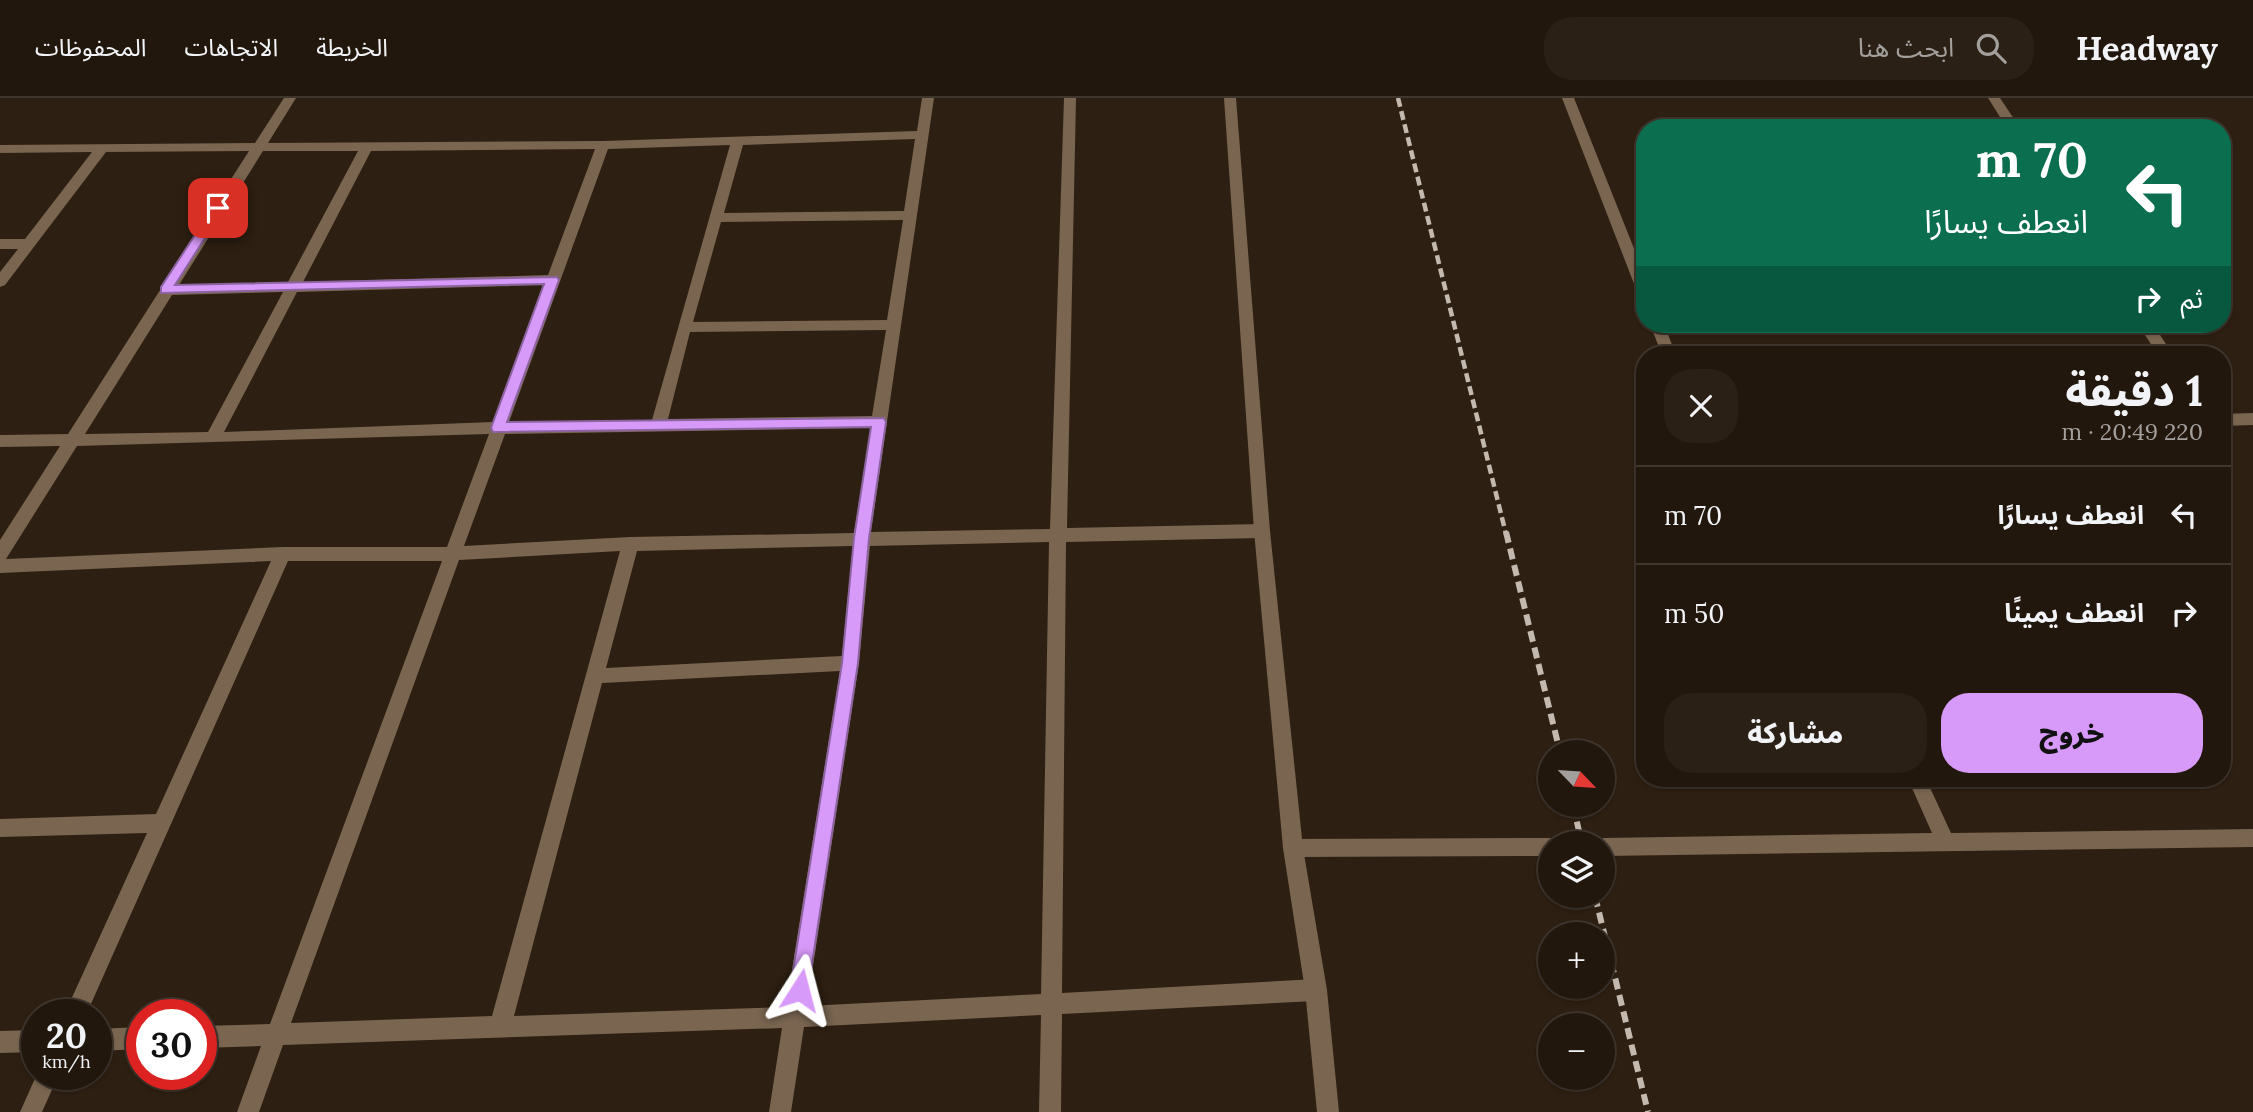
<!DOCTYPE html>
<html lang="ar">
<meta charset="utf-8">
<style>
:root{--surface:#22170d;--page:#2a2016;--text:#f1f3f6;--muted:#a29f9d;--line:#3f362e;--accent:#d89af8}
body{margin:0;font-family:Lora,"Noto Sans Arabic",serif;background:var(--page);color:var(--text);direction:rtl;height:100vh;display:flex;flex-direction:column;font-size:26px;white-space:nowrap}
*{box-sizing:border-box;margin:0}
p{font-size:23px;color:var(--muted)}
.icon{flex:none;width:38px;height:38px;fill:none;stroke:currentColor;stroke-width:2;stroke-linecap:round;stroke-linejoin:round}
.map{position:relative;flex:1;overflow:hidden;direction:ltr}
.panel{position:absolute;left:1636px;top:248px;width:595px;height:441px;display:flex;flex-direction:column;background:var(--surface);border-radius:28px;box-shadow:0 2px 5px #0004,0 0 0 2px var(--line);direction:rtl}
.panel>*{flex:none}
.top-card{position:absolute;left:1636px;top:21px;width:595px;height:214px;border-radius:28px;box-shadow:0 2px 5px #0004,0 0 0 2px var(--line);direction:rtl;background:#0b6e4f;color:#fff;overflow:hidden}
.needle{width:46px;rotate:115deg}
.buttons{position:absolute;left:1538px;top:642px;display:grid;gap:14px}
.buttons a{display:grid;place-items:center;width:77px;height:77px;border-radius:50%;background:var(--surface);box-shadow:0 2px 5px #0004,0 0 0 2px var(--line);font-size:35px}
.speed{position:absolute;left:21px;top:901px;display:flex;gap:14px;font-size:35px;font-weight:700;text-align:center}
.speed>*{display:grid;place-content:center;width:91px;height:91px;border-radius:50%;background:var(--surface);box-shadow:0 2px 5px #0004,0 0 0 2px var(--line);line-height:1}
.speed small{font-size:18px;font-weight:400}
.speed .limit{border:10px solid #d22;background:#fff;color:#111}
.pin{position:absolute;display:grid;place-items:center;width:60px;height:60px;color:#fff;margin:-30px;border-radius:14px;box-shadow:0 4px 10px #0006}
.me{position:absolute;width:77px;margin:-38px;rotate:9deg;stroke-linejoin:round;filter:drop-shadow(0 0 5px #0008)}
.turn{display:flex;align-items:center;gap:24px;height:147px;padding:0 28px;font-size:32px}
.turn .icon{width:91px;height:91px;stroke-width:2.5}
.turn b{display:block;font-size:49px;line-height:60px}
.then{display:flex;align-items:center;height:66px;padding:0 28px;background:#0003;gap:14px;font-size:26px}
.round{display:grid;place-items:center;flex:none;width:74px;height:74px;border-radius:28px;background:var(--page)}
.head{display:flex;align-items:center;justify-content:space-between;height:119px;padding:0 28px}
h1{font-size:42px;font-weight:800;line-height:52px}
.action{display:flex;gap:14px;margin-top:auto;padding:14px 28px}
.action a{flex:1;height:80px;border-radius:28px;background:var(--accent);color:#111;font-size:28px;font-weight:800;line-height:80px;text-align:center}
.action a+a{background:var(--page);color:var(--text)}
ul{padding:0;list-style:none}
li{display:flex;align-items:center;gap:21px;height:98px;padding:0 28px;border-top:2px solid var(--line)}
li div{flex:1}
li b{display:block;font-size:26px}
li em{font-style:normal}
header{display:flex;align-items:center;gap:42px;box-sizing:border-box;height:98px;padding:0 35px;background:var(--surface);border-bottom:2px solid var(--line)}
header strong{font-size:33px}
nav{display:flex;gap:38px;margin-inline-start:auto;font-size:24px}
.search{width:490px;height:63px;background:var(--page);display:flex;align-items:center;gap:18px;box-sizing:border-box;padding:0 24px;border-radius:28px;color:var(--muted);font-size:26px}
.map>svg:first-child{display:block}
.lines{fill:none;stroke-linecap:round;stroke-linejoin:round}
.minor{fill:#796550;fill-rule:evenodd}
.tertiary{fill:#796550;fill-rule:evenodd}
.rail-far1{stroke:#c3b9ae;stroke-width:4.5;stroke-dasharray:9 4.5;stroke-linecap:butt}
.rail{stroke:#c3b9ae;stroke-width:6;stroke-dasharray:11 6;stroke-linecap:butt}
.route{fill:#d89af8;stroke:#8c64a1;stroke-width:2}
</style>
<header>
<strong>Headway</strong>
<div class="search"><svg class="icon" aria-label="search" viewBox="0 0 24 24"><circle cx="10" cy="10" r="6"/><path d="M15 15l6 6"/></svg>ابحث هنا</div>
<nav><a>الخريطة</a><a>الاتجاهات</a><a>المحفوظات</a></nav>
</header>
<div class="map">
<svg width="2253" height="1014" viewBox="0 0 2253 1014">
<rect width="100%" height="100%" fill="#2d1f11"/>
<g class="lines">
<g class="minor">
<path d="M284,0H296L268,45L603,43L917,33L922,0H934L871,434L1050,431L1064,0H1076L1067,430L1262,426L1268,428L1270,433L1268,438L1262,440L1066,444L1062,895L1316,881L1323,885L1327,892L1323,899L1316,903L1062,916L1061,1014H1039L1041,917L804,929L791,1014H769L782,930L283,947L259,1014H237L261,948L201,950V928L270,926L442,463H288L86,917H64L147,735L0,739V721L156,716L271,463L0,475V442L60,348L0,349V337L68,336L249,53L106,54L5,187L0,189V174L18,151H0V141H25L92,54L0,55V47L255,45ZM915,41L904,113L724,115L743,47ZM730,47L652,322L509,324L608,51ZM595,51L548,177L303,184L371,53ZM263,53H358L288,184L179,187ZM903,122L887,222L693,224L721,124ZM544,187L493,324L224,334L297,194ZM283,194L208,334L85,336L172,197ZM886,232L872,318L668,321L690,234ZM871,330L854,435L630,439L464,448L505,336ZM489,336L447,449H283L6,461L77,348ZM1049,444L1041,896L807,908L859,565L870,448ZM853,448L842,558L606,570L637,453ZM620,453L492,918L291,925L459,462ZM840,573L786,909L514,918L602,585Z"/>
<path d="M1562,0H1574L1645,178V201L1638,196Z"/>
<path d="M1988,0H2000L2020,30H2007Z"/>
<path d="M1650,226H1664L1676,257H1662Z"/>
<path d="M2138,226H2153L2173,257H2158Z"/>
<path d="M2253,315V327L2222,328V316Z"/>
<path d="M1908,681H1926L1951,735L2253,731V749L1603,758V746H1595L1603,740L1932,735Z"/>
<path d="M1550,740L1558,746H1550V758L1293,759L1286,757L1283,750L1286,743L1293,741Z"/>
<path d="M142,929V951L96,953V931Z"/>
<path d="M37,932V954L0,955V933Z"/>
<path d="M37,976H59L42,1014H20Z"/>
</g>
<path class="tertiary" d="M1224,0H1236L1270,433L1303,750L1327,892L1339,1014H1317L1305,892L1283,750L1254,433Z"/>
<path class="rail-far1" d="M1398,0L1506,436"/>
<g class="rail">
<path d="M1506,434L1560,654"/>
<path d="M1573,707L1582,746"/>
<path d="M1595,798L1648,1014"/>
</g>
</g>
<path class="route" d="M218,106L224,110L175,187L557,179L559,182L507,324L884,320L886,324L869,440L858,565L807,899L800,901L793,899L790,892L842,565L854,440L871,329L493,334L491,330L544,186L161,195V189L214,108Z"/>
</svg>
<div class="buttons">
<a><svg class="needle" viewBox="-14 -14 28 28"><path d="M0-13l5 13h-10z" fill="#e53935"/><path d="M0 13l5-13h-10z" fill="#a29f9d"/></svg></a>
<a><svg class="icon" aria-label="layers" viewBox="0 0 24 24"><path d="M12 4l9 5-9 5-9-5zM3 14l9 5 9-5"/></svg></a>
<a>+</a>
<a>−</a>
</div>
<div class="speed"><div>20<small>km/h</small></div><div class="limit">30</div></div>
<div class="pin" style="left:218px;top:110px;background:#d93025"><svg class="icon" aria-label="arrive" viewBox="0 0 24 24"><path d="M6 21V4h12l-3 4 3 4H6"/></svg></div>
<svg class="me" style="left:800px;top:892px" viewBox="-20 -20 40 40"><path d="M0-17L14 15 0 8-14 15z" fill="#d89af8" stroke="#fff" stroke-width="4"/></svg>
<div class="top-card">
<div class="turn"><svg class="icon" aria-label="left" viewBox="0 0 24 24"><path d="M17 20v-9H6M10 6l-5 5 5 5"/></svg><div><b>70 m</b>انعطف يسارًا</div></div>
<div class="then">ثم<svg class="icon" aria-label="right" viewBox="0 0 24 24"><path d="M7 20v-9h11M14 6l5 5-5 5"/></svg></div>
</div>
<section class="panel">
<div class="head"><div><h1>1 دقيقة</h1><p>220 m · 20:49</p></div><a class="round"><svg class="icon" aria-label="close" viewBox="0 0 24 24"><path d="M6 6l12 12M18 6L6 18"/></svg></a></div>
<ul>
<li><svg class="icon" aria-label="left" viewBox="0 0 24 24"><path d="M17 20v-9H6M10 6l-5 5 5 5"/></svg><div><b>انعطف يسارًا</b></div><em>70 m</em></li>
<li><svg class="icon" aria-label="right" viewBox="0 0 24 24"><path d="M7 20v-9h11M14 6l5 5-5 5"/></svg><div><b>انعطف يمينًا</b></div><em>50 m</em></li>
</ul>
<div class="action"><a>خروج</a><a>مشاركة</a></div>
</section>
</div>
